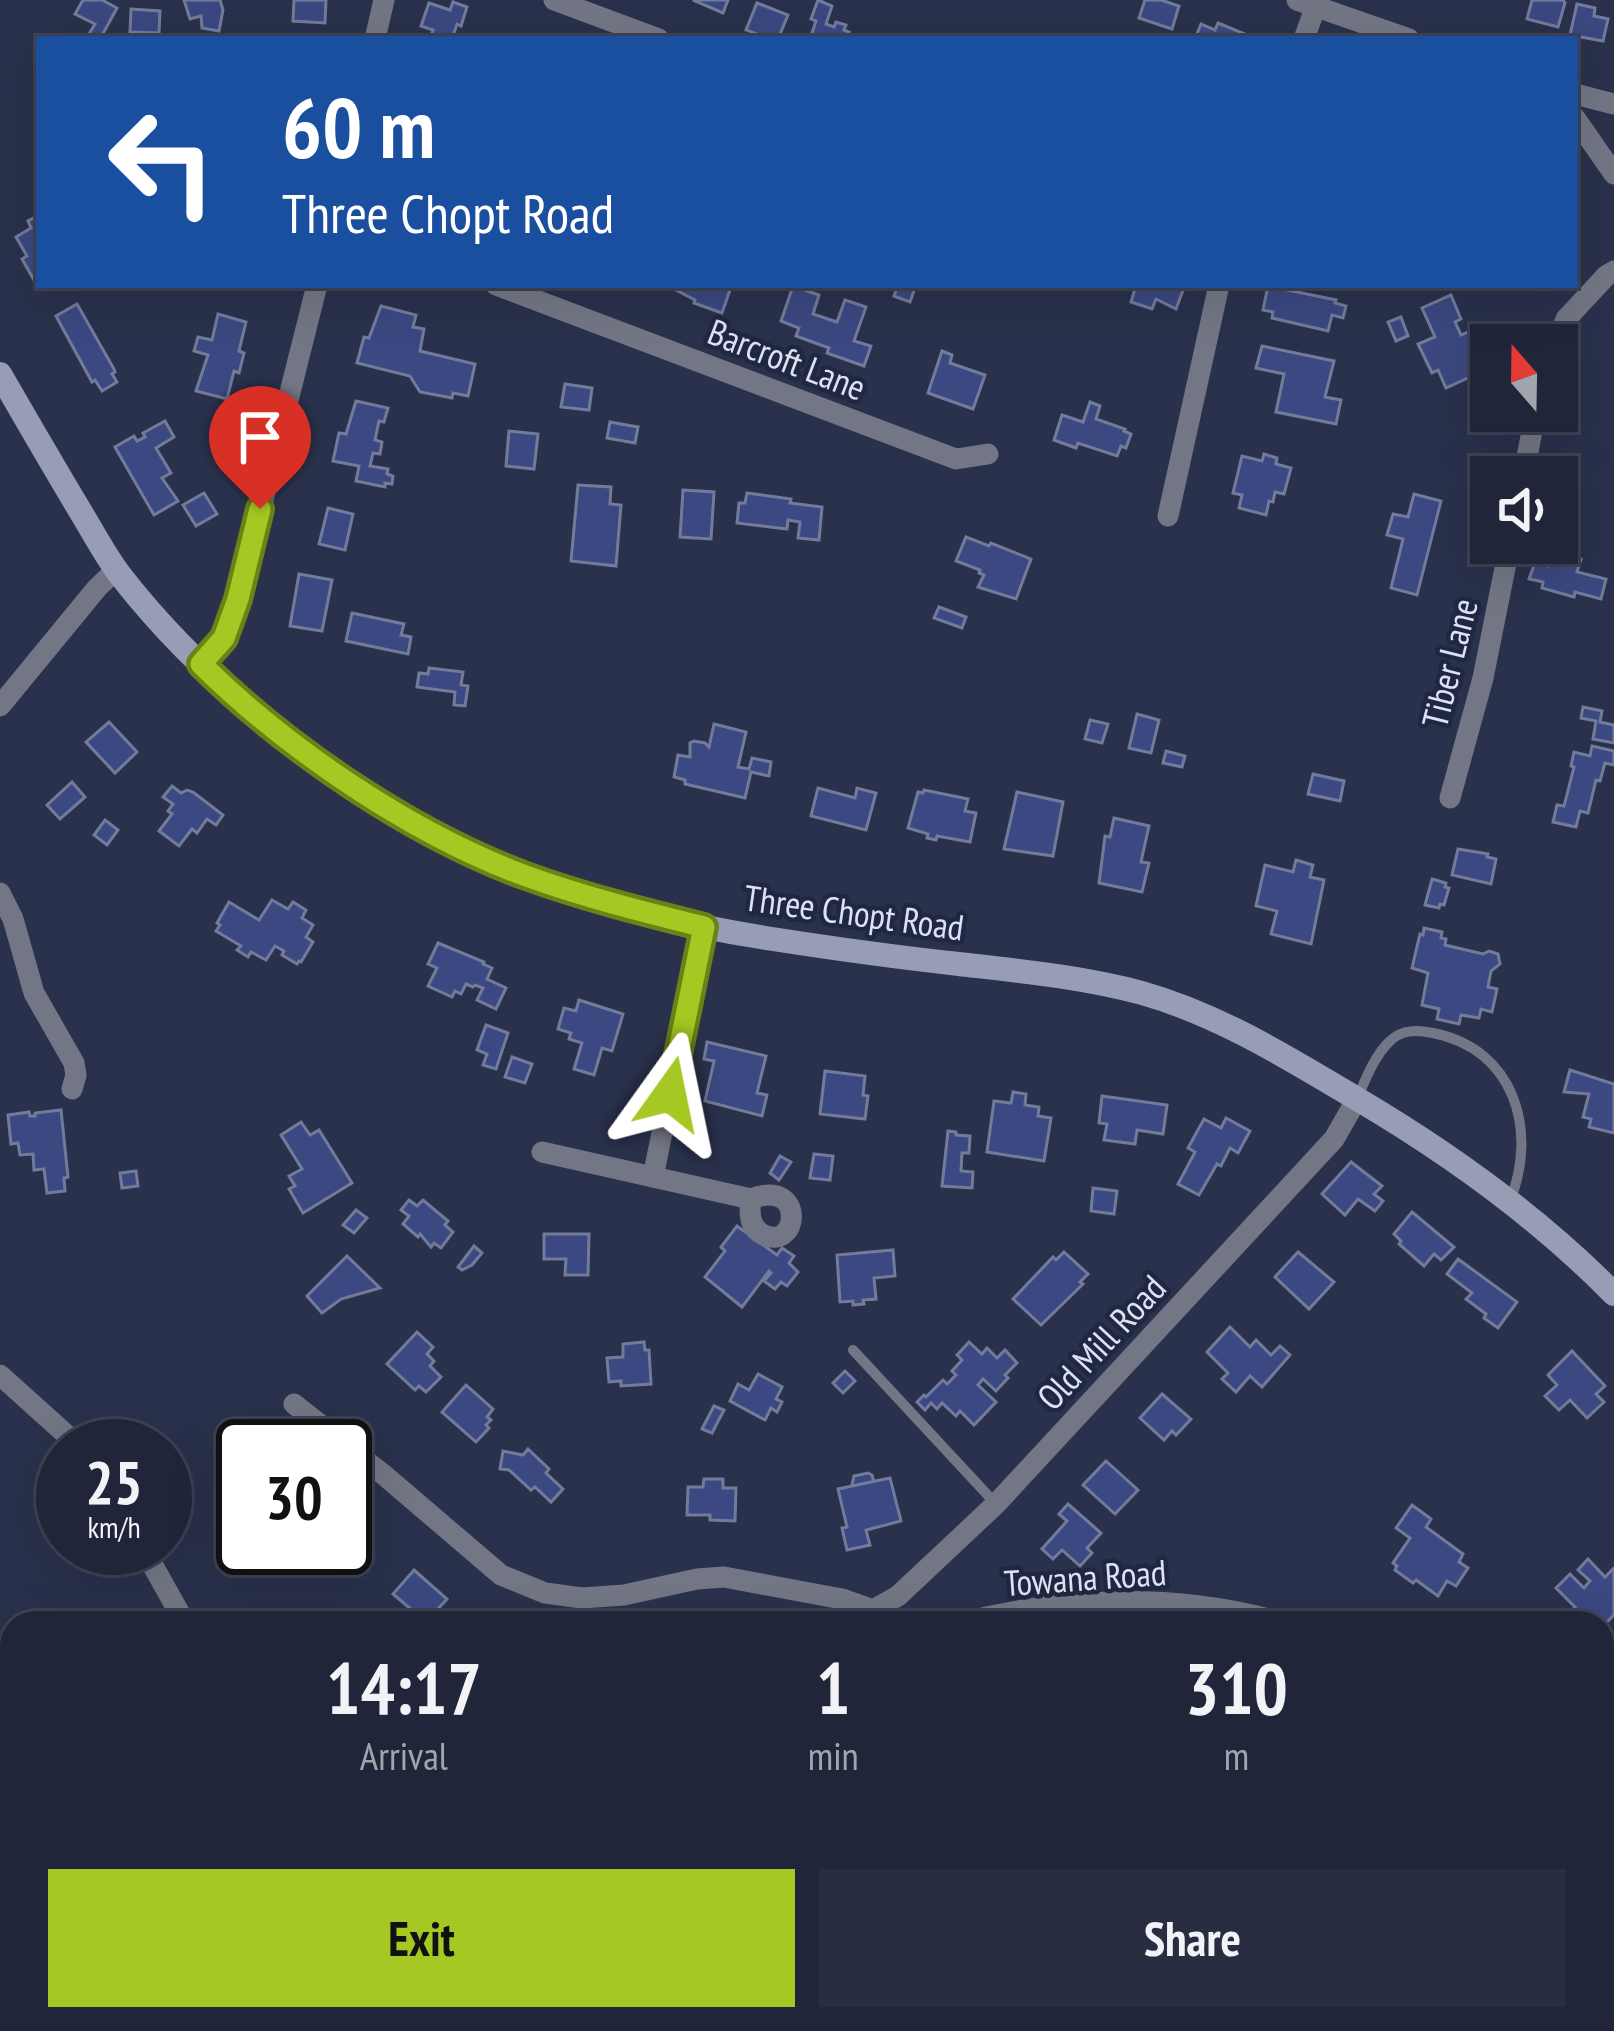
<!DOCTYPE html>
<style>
:root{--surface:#202539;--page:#282d41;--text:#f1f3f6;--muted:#a2a5ae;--line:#3d4253;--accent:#a5c822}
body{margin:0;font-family:"PT Sans Narrow",sans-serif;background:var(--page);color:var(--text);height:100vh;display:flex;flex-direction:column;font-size:45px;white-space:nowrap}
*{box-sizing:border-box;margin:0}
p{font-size:39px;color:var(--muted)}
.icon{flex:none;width:66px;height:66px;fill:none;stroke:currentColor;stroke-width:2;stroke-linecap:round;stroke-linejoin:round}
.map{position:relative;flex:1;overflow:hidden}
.panel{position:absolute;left:0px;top:1611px;width:1614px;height:420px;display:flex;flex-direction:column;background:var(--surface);border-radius:36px 36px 0 0;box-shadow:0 12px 48px #0002,0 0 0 3px var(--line)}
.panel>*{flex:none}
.top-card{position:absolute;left:36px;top:36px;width:1542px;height:252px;border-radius:0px;box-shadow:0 12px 48px #0002,0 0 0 3px var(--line);background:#1a4fa0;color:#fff;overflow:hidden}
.needle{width:78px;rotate:340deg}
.controls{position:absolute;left:1470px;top:324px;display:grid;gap:24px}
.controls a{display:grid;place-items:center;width:108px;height:108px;border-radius:0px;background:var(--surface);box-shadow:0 12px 48px #0002,0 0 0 3px var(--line);font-size:60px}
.speed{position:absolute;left:36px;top:1419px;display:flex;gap:24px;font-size:60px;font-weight:700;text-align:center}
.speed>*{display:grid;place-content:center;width:156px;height:156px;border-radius:50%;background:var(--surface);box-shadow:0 12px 48px #0002,0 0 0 3px var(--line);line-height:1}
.speed small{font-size:30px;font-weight:400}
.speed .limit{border:6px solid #111;border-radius:18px;background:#fff;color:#111}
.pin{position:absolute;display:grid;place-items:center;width:102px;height:102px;color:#fff;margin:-123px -51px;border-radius:50% 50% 50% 0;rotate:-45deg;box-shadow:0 0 12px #0007}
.pin .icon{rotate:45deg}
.me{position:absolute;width:132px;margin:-66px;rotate:12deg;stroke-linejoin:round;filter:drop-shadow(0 0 9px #0008)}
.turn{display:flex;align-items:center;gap:42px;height:252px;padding:0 48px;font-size:54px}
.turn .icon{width:156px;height:156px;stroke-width:2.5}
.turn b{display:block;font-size:84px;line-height:102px}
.eta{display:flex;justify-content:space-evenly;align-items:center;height:204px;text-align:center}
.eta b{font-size:72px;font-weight:700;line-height:84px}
.primary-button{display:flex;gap:24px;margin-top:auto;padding:24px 48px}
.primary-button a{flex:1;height:138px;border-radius:0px;background:var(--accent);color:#111;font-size:48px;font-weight:700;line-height:138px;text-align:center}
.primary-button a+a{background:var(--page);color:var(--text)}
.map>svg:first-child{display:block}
.green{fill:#37426c}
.building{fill:#3b4881;stroke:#727b9a;stroke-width:3}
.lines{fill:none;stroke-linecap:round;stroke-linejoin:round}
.service{stroke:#737785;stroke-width:10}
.minor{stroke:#737785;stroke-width:21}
.secondary{stroke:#969db4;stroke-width:24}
.route-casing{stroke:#6b8216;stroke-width:30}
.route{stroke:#a5c822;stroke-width:21}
.labels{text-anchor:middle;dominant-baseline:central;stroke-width:9;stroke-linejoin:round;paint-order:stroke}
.street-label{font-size:36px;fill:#dce2f3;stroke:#202741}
</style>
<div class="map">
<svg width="1614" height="2031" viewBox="0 0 1614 2031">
<rect width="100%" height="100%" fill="#2a314c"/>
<path class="green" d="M12,2006V2019H283L269,2031H0V2008Z"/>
<g class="building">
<path d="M83,0H102L117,8L100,39L89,34L95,24L75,14Z"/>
<path d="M184,0H220L223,10L219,31L202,28L201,16L190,19Z"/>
<path d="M294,0H326L325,23L293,21Z"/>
<path d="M693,0H728L723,13Z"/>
<path d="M818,0L832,6L826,24L834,27L836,22L846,25L844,30L849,32L846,39H810L816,21L811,19Z"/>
<path d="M1145,0H1161L1179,6L1172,29L1139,18Z"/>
<path d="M1532,0H1563L1565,3L1558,27L1527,19Z"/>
<path d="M453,2L467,7L461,26L457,24L452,39H430L433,30L421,26L429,3L450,10Z"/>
<path d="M757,3L788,15L778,39H770L746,30Z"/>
<path d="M1577,4L1595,8L1594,16L1608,19L1603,41L1570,35Z"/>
<path d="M131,9L160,11L159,33L130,32Z"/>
<path d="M1218,23L1245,34L1243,39H1195L1201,24L1215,30Z"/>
<path d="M39,215V278L34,280L22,259L27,256L16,237L31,228L28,221Z"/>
<path d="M666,285H726L731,287L722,313L694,303L695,300Z"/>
<path d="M898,285H916L910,302L894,296Z"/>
<path d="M1136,285H1185L1176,309L1156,299L1152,309L1131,302Z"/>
<path d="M793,286L819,295L813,314L837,322L845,300L866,307L854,341L871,346L864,366L827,353L829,348L796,336L799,328L781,321Z"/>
<path d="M1268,286L1336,300L1335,303L1346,306L1343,318L1332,315L1328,331L1272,318L1273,312L1263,310Z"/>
<path d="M1451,295L1461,319L1455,322L1461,335L1470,331L1487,369L1446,388L1438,370L1432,373L1418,344L1435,337L1422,308Z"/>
<path d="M77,304L114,369L115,372L112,374L117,382L102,391L95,380L92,382L56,316Z"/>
<path d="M381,306L416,315L413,327L424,329L420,351L475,364L468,396L453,393L452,398L420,392L410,376L357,363L364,337L369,338Z"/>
<path d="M218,314L246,322L239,351L244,353L239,373L234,371L227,399L196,391L208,355L194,351L198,337L212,340Z"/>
<path d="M1401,317L1408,336L1396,341L1388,322Z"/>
<path d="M1262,346L1334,361L1325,397L1341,400L1336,424L1276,412L1284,374L1256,368Z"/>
<path d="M942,351L952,355L950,363L985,375L973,409L928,393Z"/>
<path d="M565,384L592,388L589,410L561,407Z"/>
<path d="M356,401L388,408L384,422L379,421L375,440L382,442L380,454L373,453L370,466L388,469L387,474L393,476L392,484L385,483V487L356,481L359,466L333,461L339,433L346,434Z"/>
<path d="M1090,402L1100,406L1096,419L1125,429L1124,431L1131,434L1126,448L1121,446L1117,456L1078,443L1076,448L1054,440L1062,415L1083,422Z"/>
<path d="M165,421L174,437L156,448L171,473L162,478L178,501L154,515L115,447L134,436L137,441L145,437L143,433Z"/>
<path d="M610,422L638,427L635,443L607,438Z"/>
<path d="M509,431L538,434L534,469L506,466Z"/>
<path d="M1264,454L1277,458L1276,464L1291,468L1284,494L1275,492L1273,502L1269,501L1266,515L1239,508L1242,495L1233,493L1242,456L1262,461Z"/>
<path d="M578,485L611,487L610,504L621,505L616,566L571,561Z"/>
<path d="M683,490L714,492L711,539L680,537Z"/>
<path d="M204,493L217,514L196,526L183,505Z"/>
<path d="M747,493L791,499L790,503L822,507L819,540L798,538L800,522L788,520L787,529L737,523L739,503H745Z"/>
<path d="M1414,494L1441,501L1417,595L1391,588L1403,539L1387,535L1393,514L1408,517Z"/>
<path d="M328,508L353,514L345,550L319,544Z"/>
<path d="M966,537L989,546L991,543L1031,559L1016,599L978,587L984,575L979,573L980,570L956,561Z"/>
<path d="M1553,552L1581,559L1577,572L1606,579L1601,599L1575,592L1574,597L1542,588L1543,582L1529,579L1535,563L1549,566Z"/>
<path d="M299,574L332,580L322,631L290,626Z"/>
<path d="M939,607L966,617L962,628L934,618Z"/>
<path d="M352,613L404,624L401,635L411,637L408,654L346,641Z"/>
<path d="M429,668L463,672L461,685L468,686L465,706L454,705L455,692L417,687L419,673L428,674Z"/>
<path d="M1583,707L1602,711L1600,722L1614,725V743L1593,739L1596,721L1581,718Z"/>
<path d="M1137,714L1159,720L1151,753L1129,748Z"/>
<path d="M1090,720L1108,724L1102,743L1085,739Z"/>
<path d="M109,722L137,752L115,773L86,742Z"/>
<path d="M714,724L746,732L738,767L749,769L752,758L771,762L769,776L751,772L745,798L685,784V780L674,777L678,755L690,757V743L694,741L705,743L709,747Z"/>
<path d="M1592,746L1614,751V765L1605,763L1600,781L1596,780L1588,813L1580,811L1576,827L1553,822L1557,805L1564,806L1574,767L1571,766L1574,752L1590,756Z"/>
<path d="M1166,751L1185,756L1182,767L1163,763Z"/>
<path d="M1313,774L1344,781L1340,801L1308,794Z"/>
<path d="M72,782L85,797L60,819L47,805Z"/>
<path d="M172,786L181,793L187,790L193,792L223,815L216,825L207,819L197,833L192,829L179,846L159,831L172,814L168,811L173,804L163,797Z"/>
<path d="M818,788L855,798L857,788L876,793L866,830L811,816Z"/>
<path d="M924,790L968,799L965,811L976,813L970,842L937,836L936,840L927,838L928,834L908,828L918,792L923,793Z"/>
<path d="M1017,792L1063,802L1053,856L1004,849Z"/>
<path d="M1114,818L1149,826L1141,862L1149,863L1142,892L1099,883L1105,836L1110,837Z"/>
<path d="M105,820L118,830L107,845L94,835Z"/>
<path d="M1458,849L1488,854L1487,857L1496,859L1491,884L1452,875Z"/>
<path d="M1296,860L1313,865L1310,877L1324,880L1311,944L1271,934L1277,911L1256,906L1265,865L1293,872Z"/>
<path d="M1432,879L1446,883L1445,887L1449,888L1444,905L1440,904L1439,908L1425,905Z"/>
<path d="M272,900L288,909L293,902L306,910L302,918L313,925L306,937L313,942L301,962L299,961L297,964L282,955L284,951L275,946L266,960L251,952L248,957L237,950L241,946L216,931L220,925L217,923L229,902L259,920Z"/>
<path d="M1424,928L1442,932L1441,938L1446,939L1445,945L1483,954L1489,951L1498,954L1500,964L1491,971L1488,987L1497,989L1492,1012L1481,1009L1479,1018L1461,1015L1459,1024L1437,1019L1439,1009L1422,1005L1428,973L1412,968L1420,934L1423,935Z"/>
<path d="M438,943L484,962L483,964L492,968L487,979L506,988L496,1009L477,1000L483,988L475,985L473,987L466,984L461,994L455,991L452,997L428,986L437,968L428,964Z"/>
<path d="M579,1000L623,1014L612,1051L602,1048L594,1075L574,1069L582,1043L569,1039L571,1033L558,1029L564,1008L576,1011Z"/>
<path d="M486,1025L508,1033L496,1069L483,1065L487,1054L477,1050Z"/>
<path d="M707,1042L766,1056L757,1093L767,1095L762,1116L705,1101L714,1061L704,1059Z"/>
<path d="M512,1057L532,1064L525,1083L505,1077Z"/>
<path d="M1570,1070L1614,1084V1133L1589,1127L1591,1119L1583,1117L1589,1094L1564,1092Z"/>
<path d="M825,1071L865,1076L863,1095L868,1096L865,1119L820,1114Z"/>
<path d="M1013,1092L1026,1094L1025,1105L1039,1107L1038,1116L1051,1118L1044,1161L987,1152L994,1101L1011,1103Z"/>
<path d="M1102,1096L1167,1105L1163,1134L1137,1130L1135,1144L1104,1140L1107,1124L1099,1123Z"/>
<path d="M61,1110L68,1177L64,1178L65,1191L47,1193L44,1169L34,1170L33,1154L20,1155L18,1143L11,1144L8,1115L29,1112L30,1116H35V1113Z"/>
<path d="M1226,1118L1250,1131L1238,1153L1230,1148L1221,1166L1217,1164L1199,1195L1178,1184L1195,1152L1188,1148L1204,1119L1221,1128Z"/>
<path d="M301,1122L310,1135L319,1130L352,1183L303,1213L289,1189L295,1186L289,1176L302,1169L281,1135Z"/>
<path d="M948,1131L956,1132V1135L970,1136L969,1153H962L961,1171L973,1172L972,1188L942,1186Z"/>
<path d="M814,1154L833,1156L830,1180L810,1178Z"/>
<path d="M780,1156L791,1162L779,1180L770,1173Z"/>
<path d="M1351,1162L1382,1186L1374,1194L1383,1201L1375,1211L1358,1199L1345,1215L1322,1194Z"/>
<path d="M136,1171L138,1186L122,1188L120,1173Z"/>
<path d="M1093,1188L1117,1191L1114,1214L1091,1211Z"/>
<path d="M409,1200L417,1206L423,1200L448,1221L445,1225L453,1232L441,1248L434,1243L431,1247L420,1234L418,1237L403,1224L409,1216L401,1210Z"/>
<path d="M356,1210L367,1218L354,1233L343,1225Z"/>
<path d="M1412,1212L1454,1247L1441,1260L1434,1254L1424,1266L1399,1244L1401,1241L1394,1234Z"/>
<path d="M737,1226L777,1255L782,1248L794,1256L789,1263L798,1272L787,1286L781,1282L775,1289L764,1281L771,1273L769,1271L742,1307L705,1277L725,1251L721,1247Z"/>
<path d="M544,1234H589L588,1275H565L566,1259H544Z"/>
<path d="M474,1246L482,1253L472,1265L462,1270L458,1267Z"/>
<path d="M893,1250L895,1276L874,1278L876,1299L863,1300L864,1304L853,1305V1301L840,1302L837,1255Z"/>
<path d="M1064,1252L1088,1274L1080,1282L1083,1284L1041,1325L1013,1299L1053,1257L1056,1260Z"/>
<path d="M1298,1252L1334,1282L1309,1309L1275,1277Z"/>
<path d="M347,1256L380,1288L341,1299L322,1313L307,1296Z"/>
<path d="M1458,1259L1517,1302L1498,1328L1484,1318L1486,1314L1466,1299L1472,1293L1447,1274Z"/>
<path d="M1230,1327L1250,1347L1256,1340L1271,1355L1280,1346L1290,1355L1262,1387L1250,1376L1236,1392L1222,1379L1228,1373L1207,1352Z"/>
<path d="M417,1332L433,1347L427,1354L434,1361L430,1366L441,1377L426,1392L419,1386L415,1390L387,1364Z"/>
<path d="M644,1342L645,1350H649L651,1384L621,1386V1381L609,1382L607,1358L623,1357V1344Z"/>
<path d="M969,1342L982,1354L987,1348L997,1358L1005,1350L1017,1363L1005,1375L1008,1378L996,1391L983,1379L978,1385L996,1402L974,1425L960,1411L956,1416L942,1403L937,1409L931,1403L925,1410L917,1402L924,1395L926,1397L943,1380L947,1384L956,1375L952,1371L962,1360L957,1355Z"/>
<path d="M1572,1351L1605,1386L1596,1394L1604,1402L1587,1418L1570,1400L1559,1410L1545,1396L1557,1385L1548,1375Z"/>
<path d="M845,1371L855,1381L843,1393L833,1383Z"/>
<path d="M758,1374L782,1387L776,1399L782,1402L777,1412L771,1408L765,1420L730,1401L738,1384L749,1390Z"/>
<path d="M466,1385L493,1409L487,1417L491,1420L486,1425L489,1428L476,1442L442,1412Z"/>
<path d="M1162,1394L1191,1419L1176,1435L1172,1431L1164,1440L1140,1418Z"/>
<path d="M714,1406L724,1410L712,1433L702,1429Z"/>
<path d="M528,1449L549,1469L546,1473L563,1489L551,1502L535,1487L531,1490L509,1470L500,1469L503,1451L523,1455Z"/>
<path d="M1106,1461L1138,1490L1115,1514L1083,1485Z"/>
<path d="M868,1473L872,1475L874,1482L855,1487L852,1485L854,1476Z"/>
<path d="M890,1478L901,1521L866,1530L870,1545L847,1550L842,1528L847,1527L838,1489Z"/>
<path d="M704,1479H723V1488H736L735,1521L710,1520V1515H687L688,1487H703Z"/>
<path d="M1068,1504L1101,1533L1087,1548L1092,1553L1080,1566L1062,1550L1053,1559L1042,1549L1067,1521L1059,1514Z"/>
<path d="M1412,1505L1431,1519L1426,1527L1463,1554L1459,1562L1468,1568L1456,1586L1447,1581L1438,1596L1416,1580L1413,1583L1395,1570L1397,1566L1393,1563L1410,1538L1396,1528Z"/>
<path d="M1588,1559L1605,1577L1614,1568V1615L1602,1627V1623H1570L1565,1618L1575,1607L1556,1588L1570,1574L1584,1588L1590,1581L1578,1570Z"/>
<path d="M414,1570L447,1599L426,1622L393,1594Z"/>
<path d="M375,2019H407L414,2029L365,2031Z"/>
<path d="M678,2019L683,2028L688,2025L691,2031H653Z"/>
<path d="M952,2019L956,2031H918Z"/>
<path d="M1021,2019H1053L1035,2031H1019L1017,2022Z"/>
<path d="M1284,2019H1337L1322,2031H1294Z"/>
<path d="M1338,2019H1370L1379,2024L1375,2031H1354Z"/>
</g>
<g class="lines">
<g class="service">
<path d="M1358,1097C1366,1078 1375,1055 1390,1041C1402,1029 1418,1030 1433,1033C1515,1049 1538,1131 1510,1201"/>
<path d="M853,1350L996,1504"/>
</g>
<g class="minor">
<path d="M554,0L659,39"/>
<path d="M1297,0L1409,39"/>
<path d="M375,39L384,0"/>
<path d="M1304,39L1318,0"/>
<path d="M1575,94L1614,104"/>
<path d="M1575,118L1614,174"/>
<path d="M496,285L956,459L988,454"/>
<path d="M1556,345L1566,319L1607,275L1614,271"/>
<path d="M1523,477L1536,411"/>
<path d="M1168,516L1219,285"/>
<path d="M201,664L224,638L238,599L317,285"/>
<path d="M0,706L97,588L116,570"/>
<path d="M1450,798L1483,678L1510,543"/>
<path d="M0,893L13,919L34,993L74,1063L76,1075L72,1089"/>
<path d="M542,1152L751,1199C749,1212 749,1227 762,1234C799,1254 807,1177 751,1199"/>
<path d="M653,1177L704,927"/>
<path d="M0,1375L79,1446"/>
<path d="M294,1404L384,1475L501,1575L545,1593L582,1598L624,1595L697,1579L724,1577L842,1599L873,1610"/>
<path d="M143,1548L185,1623"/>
<path d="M874,1623L873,1610L898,1596L996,1504L1334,1139L1357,1099"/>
<path d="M961,1623C1065,1596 1179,1593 1283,1623"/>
<path d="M1602,1787L1614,1793"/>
<path d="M0,1957L12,1955"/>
<path d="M0,1996L12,1991"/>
<path d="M281,2031L293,2019"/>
<path d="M1169,2031L1183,2019"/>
</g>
<path class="secondary" d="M0,374C26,419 52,464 79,509C92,530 104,554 120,575C218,701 373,816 522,874C600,905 684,925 766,938C830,948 895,957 959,964C1020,971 1082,977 1142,993C1220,1015 1290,1059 1359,1100C1452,1155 1538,1217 1614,1294"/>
</g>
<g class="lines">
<defs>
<path id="route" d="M260,509L238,599L224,638L201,664C287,749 412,834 526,876C584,897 644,912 704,927L670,1094"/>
</defs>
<use href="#route" class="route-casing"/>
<use href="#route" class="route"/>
</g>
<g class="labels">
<g class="street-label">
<text transform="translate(787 359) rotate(21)">Barcroft Lane</text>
<text transform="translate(1449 663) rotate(-76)">Tiber Lane</text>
<text transform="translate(854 912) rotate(8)">Three Chopt Road</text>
<text transform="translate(1101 1342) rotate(-47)">Old Mill Road</text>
<text transform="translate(1085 1577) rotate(-4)">Towana Road</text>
</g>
</g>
</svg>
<div class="controls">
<a><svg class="needle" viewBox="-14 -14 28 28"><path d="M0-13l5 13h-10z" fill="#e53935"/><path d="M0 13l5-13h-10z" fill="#a2a5ae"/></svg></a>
<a><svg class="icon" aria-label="sound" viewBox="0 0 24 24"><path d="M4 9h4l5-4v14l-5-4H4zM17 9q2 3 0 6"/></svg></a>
</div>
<div class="speed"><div>25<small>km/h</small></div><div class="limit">30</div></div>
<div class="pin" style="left:260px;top:509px;background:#d93025"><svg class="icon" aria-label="arrive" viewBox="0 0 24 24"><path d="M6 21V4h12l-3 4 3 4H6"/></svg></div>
<svg class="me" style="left:670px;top:1094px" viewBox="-20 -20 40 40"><path d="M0-17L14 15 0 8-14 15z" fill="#a5c822" stroke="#fff" stroke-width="4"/></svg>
<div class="top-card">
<div class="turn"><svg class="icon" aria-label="left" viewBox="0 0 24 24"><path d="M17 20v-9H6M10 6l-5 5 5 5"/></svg><div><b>60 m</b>Three Chopt Road</div></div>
</div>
<section class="panel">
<div class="eta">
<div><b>14:17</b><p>Arrival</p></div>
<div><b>1</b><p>min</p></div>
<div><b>310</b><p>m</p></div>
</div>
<div class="primary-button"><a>Exit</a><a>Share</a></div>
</section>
</div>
